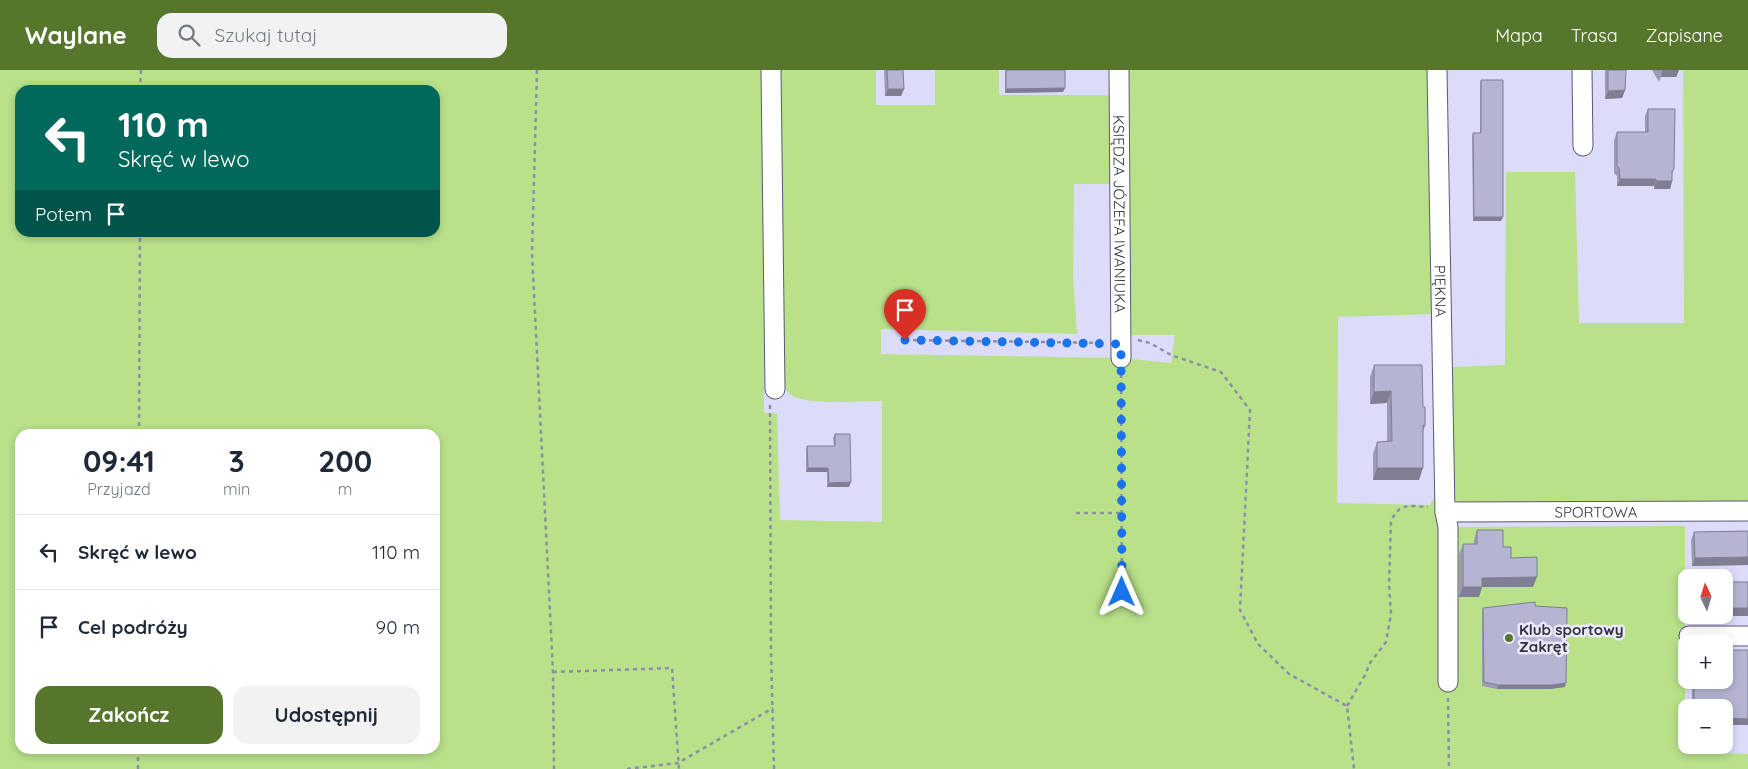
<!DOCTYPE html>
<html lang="pl">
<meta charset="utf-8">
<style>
:root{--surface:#fff;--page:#f2f2f3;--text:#1f2937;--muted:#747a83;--line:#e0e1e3;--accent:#56762c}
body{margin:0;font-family:Quicksand,sans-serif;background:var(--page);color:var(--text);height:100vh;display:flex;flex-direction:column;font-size:19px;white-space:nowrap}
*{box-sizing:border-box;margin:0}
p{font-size:16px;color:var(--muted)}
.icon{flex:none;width:28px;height:28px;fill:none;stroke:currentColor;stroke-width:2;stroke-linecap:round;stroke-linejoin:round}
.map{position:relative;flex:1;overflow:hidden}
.sheet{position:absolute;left:15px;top:359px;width:425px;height:325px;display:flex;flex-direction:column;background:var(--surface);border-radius:15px;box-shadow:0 2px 8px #0003}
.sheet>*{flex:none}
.banner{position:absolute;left:15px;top:15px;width:425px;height:152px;border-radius:15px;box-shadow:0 2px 8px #0003;background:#00695c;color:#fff;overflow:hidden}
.needle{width:32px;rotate:356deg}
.buttons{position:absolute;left:1678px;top:499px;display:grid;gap:10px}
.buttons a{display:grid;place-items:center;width:55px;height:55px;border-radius:10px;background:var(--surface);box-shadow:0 2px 8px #0003;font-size:25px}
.pin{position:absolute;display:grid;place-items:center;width:42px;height:42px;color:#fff;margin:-51px -21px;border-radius:50% 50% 50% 0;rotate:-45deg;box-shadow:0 0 5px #0007}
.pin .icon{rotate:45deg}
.me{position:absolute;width:55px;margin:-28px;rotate:0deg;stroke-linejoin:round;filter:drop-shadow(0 0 4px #0008)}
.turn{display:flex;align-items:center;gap:18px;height:105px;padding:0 20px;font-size:22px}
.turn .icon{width:65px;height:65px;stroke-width:2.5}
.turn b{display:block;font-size:35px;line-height:42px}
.then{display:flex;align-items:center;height:48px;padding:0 20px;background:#0003;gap:10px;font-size:19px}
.eta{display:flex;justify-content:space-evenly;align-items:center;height:85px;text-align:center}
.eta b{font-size:30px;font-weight:800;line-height:35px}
.button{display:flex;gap:10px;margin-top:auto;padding:10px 20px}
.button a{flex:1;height:58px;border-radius:15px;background:var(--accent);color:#fff;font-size:20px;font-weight:800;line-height:58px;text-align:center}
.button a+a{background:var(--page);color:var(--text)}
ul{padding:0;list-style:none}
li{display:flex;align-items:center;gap:15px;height:75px;padding:0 20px;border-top:1px solid var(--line)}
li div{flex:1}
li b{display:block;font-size:19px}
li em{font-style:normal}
header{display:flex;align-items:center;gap:30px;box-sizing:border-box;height:70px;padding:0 25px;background:var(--accent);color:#fff}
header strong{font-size:24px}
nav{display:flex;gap:28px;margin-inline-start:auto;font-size:18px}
.search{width:350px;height:45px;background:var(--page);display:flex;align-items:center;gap:12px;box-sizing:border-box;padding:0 18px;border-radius:15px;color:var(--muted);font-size:19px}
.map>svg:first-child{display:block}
.green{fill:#b8e18a;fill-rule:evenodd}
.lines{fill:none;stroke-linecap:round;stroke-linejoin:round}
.minor-casing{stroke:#5a5973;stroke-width:21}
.path{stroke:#8e8ea4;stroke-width:2.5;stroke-dasharray:4 4;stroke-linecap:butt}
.minor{stroke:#fff;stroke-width:19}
.wall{fill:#9c9bb5}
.shaded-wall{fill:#7f7e93}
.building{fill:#b5b4d2;stroke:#7f7e93}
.route{stroke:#1a73e8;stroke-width:9;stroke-dasharray:0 16.2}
.poi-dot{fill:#56762c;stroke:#eaeafc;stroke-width:2}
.labels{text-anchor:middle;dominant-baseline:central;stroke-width:5;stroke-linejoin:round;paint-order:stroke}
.street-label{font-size:15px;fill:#32323e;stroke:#eaeafc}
.poi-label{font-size:15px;font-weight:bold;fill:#32323e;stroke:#eaeafc;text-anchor:start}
</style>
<header>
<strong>Waylane</strong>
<div class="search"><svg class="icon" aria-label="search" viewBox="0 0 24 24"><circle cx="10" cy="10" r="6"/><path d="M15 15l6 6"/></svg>Szukaj tutaj</div>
<nav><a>Mapa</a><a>Trasa</a><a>Zapisane</a></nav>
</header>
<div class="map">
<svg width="1748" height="699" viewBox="0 0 1748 699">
<rect width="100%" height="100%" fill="#dcdbfa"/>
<g class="green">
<path d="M0,0H764V343H777L780,450L882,452V331C861,331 812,335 795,327C789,325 785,319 782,313L776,0H876V35H935V0H999V25H1110L1112,114H1074L1073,205L1077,264L881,259V284L1121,288L1171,293L1175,265H1131L1129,0H1427V29L1433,60L1436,244L1338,247L1337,433L1430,435L1436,425L1440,457L1685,456V682L1748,684V699H0ZM20,20H435V162H20ZM20,364H435V679H20Z"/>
<path d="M1683,0H1748V433H1459L1452,426L1453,297L1505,295L1506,102H1575L1579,253H1684Z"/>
</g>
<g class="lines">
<defs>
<g id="minor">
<path d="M771,0L775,319"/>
<path id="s1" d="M1119,0L1121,288"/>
<path id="s2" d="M1437,0L1445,442L1448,457V612"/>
<path d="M1582,0L1583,76"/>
<path id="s3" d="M1445,442L1748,441"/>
<path d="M1689,566H1748"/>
</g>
</defs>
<use href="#minor" class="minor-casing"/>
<g class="path">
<path d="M537,0L532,183L553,602L554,699"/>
<path d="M140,20L141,0"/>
<path d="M905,270L1105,273"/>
<path d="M1138,270L1150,273L1171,285L1221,302L1250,340L1240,540L1258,574L1289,604L1347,636L1354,699"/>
<path d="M1121,304L1122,522"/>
<path d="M770,335L771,581L774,699"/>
<path d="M139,364L140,162"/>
<path d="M1076,443H1122"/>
<path d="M553,602L672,598L679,699"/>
<path d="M1448,628L1449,699"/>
<path d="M1347,636L1365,605L1370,593L1386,572L1391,544L1389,514L1391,451C1400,432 1409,436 1428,437"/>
<path d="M138,699V679"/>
<path d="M627,699L678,693L773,638"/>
</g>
<use href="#minor" class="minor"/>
</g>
<g class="wall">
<path d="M884,0H903L904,19L901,26H885Z"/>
<path d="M1006,0H1065L1063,22L1005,23V2Z"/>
<path d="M1605,0H1626L1625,20L1622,28L1605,29Z"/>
<path d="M1652,0H1679L1676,7H1661L1659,12Z"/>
<path d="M1481,10L1501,151H1473L1472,67L1473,63H1480V14Z"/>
<path d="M1648,39L1674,99L1672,105V111L1670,119H1654V116H1617V106L1614,103V70L1617,62H1645V46Z"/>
<path d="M1374,295L1423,337L1425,356L1423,362L1419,410H1373V384L1377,372H1387V333L1370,334V307Z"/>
<path d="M835,364L849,417H827V402H806V380L807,376H834L833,368Z"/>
<path d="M1477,460L1503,477L1533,517H1482L1479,527H1459V484L1463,474H1474V470Z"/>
<path d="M1748,461V495L1692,496L1691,470L1694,462Z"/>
<path d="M1535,536L1565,617L1550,619H1497L1482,616V542L1483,538Z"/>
<path d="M1748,580V655H1724V638H1692V610H1724Z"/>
</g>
<g class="shaded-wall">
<path d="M1662,0H1679L1676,7H1661Z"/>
<path d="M1065,18L1063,22L1005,23L1006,19Z"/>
<path d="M888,19H904L901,26H885Z"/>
<path d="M1625,20L1622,28L1605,29L1608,21Z"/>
<path d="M1620,109H1656L1654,116H1617Z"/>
<path d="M1656,111H1672L1670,119H1654Z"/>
<path d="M1474,147H1503L1501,151H1473Z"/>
<path d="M1391,321L1387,333L1370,334L1374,322Z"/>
<path d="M808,398H828L827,402H806Z"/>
<path d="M1377,398H1423L1419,410H1373Z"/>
<path d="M851,412L849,417H827L829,413Z"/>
<path d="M1748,487V495L1692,496L1695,488Z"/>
<path d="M1537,507L1533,517H1482L1479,527H1459L1463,517L1482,508Z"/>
<path d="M1724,538H1748V546H1692V545H1724Z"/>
<path d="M1566,613L1565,617L1550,619H1497L1498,615Z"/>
<path d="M1724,648L1748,649V655H1724Z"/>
</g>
<g class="building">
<path d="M887,0H903L904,19H888Z"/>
<path d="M1006,0H1065V18L1006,19Z"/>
<path d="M1608,0H1626L1625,20L1608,21Z"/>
<path d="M1481,10H1503V147H1474L1473,63H1481Z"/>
<path d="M1648,39H1675L1674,99L1672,101V111H1656V109H1620L1619,98L1617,96V62H1648Z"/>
<path d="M1374,295H1422L1423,337H1425V356L1423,355V398H1377V372L1392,371L1391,321L1374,322Z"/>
<path d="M835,364H850L851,412L829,413L828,398H808L807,376H835Z"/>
<path d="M1477,460H1503V477H1511V488L1537,487V507L1482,508V517H1463V474H1477Z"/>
<path d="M1748,461V487L1695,488L1694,462Z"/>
<rect x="1724" y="512" width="24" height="26"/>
<path d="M1535,532V536L1567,538L1566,613L1552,615H1498L1484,612L1483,538Z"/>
<path d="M1724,580H1748V649L1724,648V638H1694V610H1724Z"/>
</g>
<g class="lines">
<path class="route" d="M905,270L1121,274L1122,522"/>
</g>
<circle class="poi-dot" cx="1509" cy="568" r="5"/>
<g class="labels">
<g class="street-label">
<text stroke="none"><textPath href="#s1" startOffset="144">KSIĘDZA JÓZEFA IWANIUKA</textPath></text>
<text stroke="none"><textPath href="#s2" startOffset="221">PIĘKNA</textPath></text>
<text stroke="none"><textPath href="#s3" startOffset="151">SPORTOWA</textPath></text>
</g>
<g class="poi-label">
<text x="1519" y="559">Klub sportowy<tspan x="1519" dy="17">Zakręt</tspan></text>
</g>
</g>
</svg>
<div class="buttons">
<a><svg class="needle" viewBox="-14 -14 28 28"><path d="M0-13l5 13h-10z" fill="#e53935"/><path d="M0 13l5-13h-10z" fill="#747a83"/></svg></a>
<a>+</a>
<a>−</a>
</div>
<div class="pin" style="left:905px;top:270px;background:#d93025"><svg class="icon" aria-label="arrive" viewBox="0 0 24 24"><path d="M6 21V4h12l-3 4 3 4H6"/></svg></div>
<svg class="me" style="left:1122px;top:522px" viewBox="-20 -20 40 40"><path d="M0-17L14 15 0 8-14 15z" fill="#1a73e8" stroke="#fff" stroke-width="4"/></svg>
<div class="banner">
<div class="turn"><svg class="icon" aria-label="left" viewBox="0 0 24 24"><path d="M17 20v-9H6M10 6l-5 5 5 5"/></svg><div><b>110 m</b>Skręć w lewo</div></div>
<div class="then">Potem<svg class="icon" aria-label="arrive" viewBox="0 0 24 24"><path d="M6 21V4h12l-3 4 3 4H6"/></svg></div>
</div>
<section class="sheet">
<div class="eta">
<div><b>09:41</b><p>Przyjazd</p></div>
<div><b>3</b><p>min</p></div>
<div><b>200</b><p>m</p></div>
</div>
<ul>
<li><svg class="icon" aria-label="left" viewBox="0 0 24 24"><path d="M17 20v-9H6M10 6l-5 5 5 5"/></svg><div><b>Skręć w lewo</b></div><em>110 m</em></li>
<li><svg class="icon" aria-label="arrive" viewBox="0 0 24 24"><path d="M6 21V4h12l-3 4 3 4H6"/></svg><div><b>Cel podróży</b></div><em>90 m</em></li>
</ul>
<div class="button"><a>Zakończ</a><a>Udostępnij</a></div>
</section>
</div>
